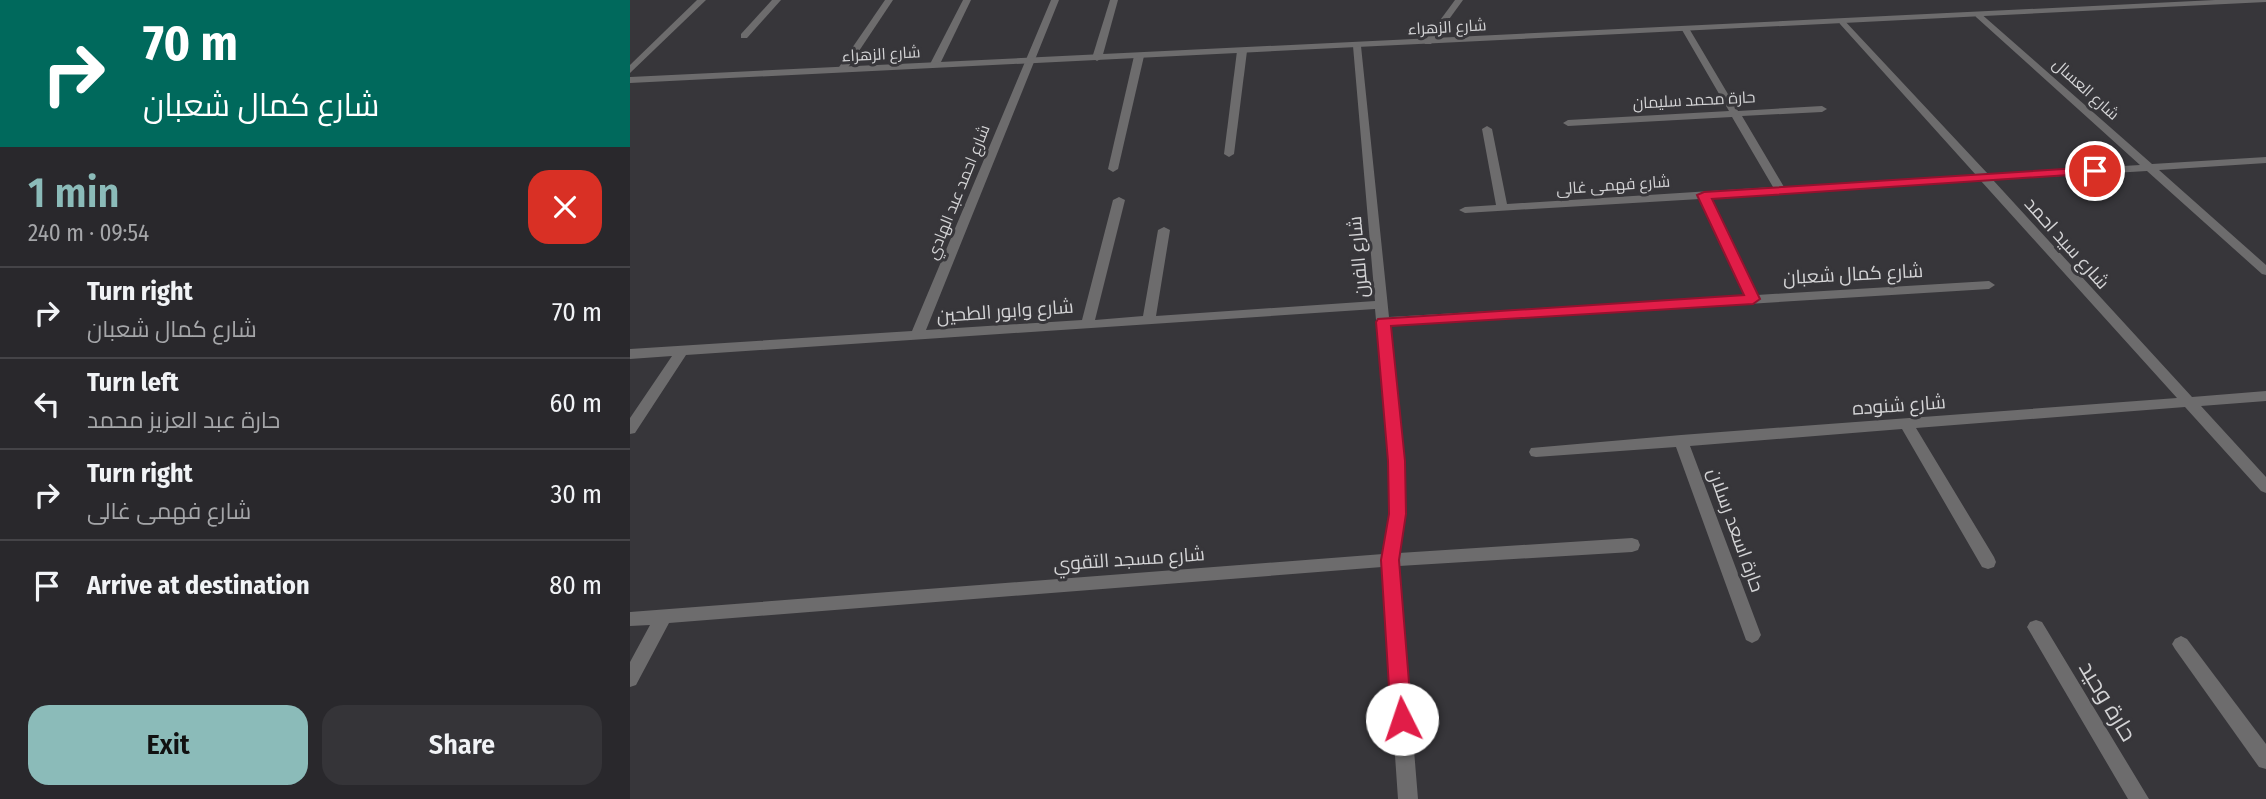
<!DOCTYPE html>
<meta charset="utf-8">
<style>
:root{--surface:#29282c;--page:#353438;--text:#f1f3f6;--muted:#a5a6a9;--line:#454448;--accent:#8bbbb9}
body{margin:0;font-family:"Fira Sans Condensed",Cairo,sans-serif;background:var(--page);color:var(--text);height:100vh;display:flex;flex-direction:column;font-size:26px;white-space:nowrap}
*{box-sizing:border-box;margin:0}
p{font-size:23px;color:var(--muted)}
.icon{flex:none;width:38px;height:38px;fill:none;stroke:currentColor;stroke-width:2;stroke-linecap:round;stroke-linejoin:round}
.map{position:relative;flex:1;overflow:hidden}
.drawer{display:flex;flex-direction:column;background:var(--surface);width:630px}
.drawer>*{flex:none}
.top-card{background:#00695c;color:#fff;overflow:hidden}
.pin{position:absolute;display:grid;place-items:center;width:60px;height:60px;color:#fff;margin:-30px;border:4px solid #fff;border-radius:50%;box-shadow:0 2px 7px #0007}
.me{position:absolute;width:77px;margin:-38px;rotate:356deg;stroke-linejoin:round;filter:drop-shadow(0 0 5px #0008)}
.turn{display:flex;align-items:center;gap:24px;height:147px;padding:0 28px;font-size:32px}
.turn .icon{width:91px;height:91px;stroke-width:2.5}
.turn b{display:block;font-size:49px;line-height:60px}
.round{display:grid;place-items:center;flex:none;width:74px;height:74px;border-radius:21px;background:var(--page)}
.overview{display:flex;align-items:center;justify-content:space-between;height:119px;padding:0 28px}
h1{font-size:42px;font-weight:600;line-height:52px;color:var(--accent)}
.button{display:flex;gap:14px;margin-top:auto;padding:14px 28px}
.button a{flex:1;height:80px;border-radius:21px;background:var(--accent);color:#111;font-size:28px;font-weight:600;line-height:80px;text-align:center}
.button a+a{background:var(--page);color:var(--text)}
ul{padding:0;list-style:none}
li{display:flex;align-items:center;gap:21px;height:91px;padding:0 28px;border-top:2px solid var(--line)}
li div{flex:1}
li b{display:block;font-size:26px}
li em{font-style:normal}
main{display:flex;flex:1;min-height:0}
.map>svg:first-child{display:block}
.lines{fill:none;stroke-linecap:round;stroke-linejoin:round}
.minor{fill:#6d6c6d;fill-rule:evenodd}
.tertiary{fill:#6d6c6d;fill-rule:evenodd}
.route{fill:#e11d48;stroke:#92132f;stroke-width:2}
.labels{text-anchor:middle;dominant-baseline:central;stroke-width:6;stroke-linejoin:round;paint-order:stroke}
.far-street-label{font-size:16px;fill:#d3d3d5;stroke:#37363a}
.street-label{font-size:19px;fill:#d3d3d5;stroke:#37363a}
.near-street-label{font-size:23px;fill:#d3d3d5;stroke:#37363a}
</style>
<main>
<section class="drawer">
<div class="top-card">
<div class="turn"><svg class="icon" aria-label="right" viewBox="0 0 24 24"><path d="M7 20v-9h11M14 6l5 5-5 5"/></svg><div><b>70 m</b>شارع كمال شعبان</div></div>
</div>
<div class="overview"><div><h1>1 min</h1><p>240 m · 09:54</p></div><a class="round" style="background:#d93025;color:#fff"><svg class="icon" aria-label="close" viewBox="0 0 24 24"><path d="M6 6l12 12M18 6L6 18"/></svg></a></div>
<ul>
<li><svg class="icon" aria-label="right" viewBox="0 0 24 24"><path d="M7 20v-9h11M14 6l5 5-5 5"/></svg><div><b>Turn right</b><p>شارع كمال شعبان</p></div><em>70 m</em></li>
<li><svg class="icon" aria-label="left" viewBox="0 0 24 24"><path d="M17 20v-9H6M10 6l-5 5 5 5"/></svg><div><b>Turn left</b><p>حارة عبد العزيز محمد</p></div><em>60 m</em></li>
<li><svg class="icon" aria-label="right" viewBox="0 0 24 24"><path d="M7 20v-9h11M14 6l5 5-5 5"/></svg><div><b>Turn right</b><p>شارع فهمى غالى</p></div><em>30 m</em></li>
<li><svg class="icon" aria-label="arrive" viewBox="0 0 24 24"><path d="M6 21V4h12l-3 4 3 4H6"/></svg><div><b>Arrive at destination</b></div><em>80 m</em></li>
</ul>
<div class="button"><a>Exit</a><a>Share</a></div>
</section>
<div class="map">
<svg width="1636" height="799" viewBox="0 0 1636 799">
<rect width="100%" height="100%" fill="#37363a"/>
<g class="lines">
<g class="minor">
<path d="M67,0H76L0,73V65Z"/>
<path d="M142,0H151L117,38H111V34Z"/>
<path d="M255,0H263L215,72H209L207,70Z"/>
<path d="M333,0H341L309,66L301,68L299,66Z"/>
<path d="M421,0H429L296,330L452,320L483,200L489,197L495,200L465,320L513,316L528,230L534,227L540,230L526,316L745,301L723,46L727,43L731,46L759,317L1115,296L1070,199L835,213L829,210L835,207L866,205L852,129L857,126L862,129L877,204L1143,187L1102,117L938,126L933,123L938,120L1099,111L1052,30L1056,27L1060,30L1108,111L1192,106L1197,109L1192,112L1112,116L1154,187L1346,175L1210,24L1209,22L1213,19L1358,174L1510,165L1346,17L1345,15L1349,12L1522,164L1636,157V163L1529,170L1636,265V275L1632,274L1517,171L1363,180L1562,397L1636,391V401L1571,406L1636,477V493L1631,491L1555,407L1286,428L1364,557L1366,562L1364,567L1358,569L1352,567L1272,429L1060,446L1131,635L1128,640L1122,643L1116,640L1046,447L906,457L901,456L899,452L901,448L1051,435L1547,398L1351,181L1081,198L1127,295L1359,281L1365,285L1359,289L760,326L773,461L775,514L769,553L1002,538L1008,540L1010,545L1008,550L1002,552L769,566L788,799H768L752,567L39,623L6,685L0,687V662L20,625L0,626V612L753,554L759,514V461L745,309L56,355L5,433L0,434V418L42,356L0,359V349L282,331Z"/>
<path d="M480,0H488L472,58L467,61L462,58Z"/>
<path d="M825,0H833L801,44H795L794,42Z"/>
<path d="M612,48L617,51L604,154L599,157L594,154L607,51Z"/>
<path d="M509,53L514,56L488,169L483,172L478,169L504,56Z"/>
<path d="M1406,620L1412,622L1519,799H1498L1400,632L1397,627L1400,622Z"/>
<path d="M1551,636L1557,639L1636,744V769L1629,767L1545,649L1542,644L1545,639Z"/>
</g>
<path class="tertiary" d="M1585,0H1636V2L0,83V77Z"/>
</g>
<path class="route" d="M1465,167L1471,171L1469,173L1082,199L1130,299L1123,304L761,326L775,461L776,514L769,560L782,719L779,726L772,729L764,726L761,719L751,560L759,514L758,461L746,322L748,319L1114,295L1067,195L1074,192Z"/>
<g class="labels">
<g class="far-street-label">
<text transform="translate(817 27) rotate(-3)">شارع الزهراء</text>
<text transform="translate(251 54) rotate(-3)">شارع الزهراء</text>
<text transform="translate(1456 89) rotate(42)">شارع العسال</text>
<text transform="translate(1064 100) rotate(-3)">حارة محمد سليمان</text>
<text transform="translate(983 185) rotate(-4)">شارع فهمى غالى</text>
<text transform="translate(328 192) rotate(-68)">شارع احمد عبد الهادي</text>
</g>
<g class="street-label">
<text transform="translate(1437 243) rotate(48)">شارع سيد احمد</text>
<text transform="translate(728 257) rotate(-95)">شارع الفرن</text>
<text transform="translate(1223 274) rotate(-3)">شارع كمال شعبان</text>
<text transform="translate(375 311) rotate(-4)">شارع وابور الطحين</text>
<text transform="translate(1269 405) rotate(-4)">شارع شنوده</text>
<text transform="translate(1106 530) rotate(70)">حارة اسعد رسلان</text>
<text transform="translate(499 559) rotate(-4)">شارع مسجد التقوي</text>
</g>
<g class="near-street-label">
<text transform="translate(1478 701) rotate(59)">حارة وحيد</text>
</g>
</g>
</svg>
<div class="pin" style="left:1465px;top:171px;background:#d93025"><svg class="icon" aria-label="arrive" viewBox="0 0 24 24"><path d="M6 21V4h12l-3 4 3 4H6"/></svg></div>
<svg class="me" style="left:772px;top:719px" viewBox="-20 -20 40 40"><circle r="19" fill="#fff"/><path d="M0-13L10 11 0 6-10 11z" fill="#e11d48"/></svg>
</div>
</main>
